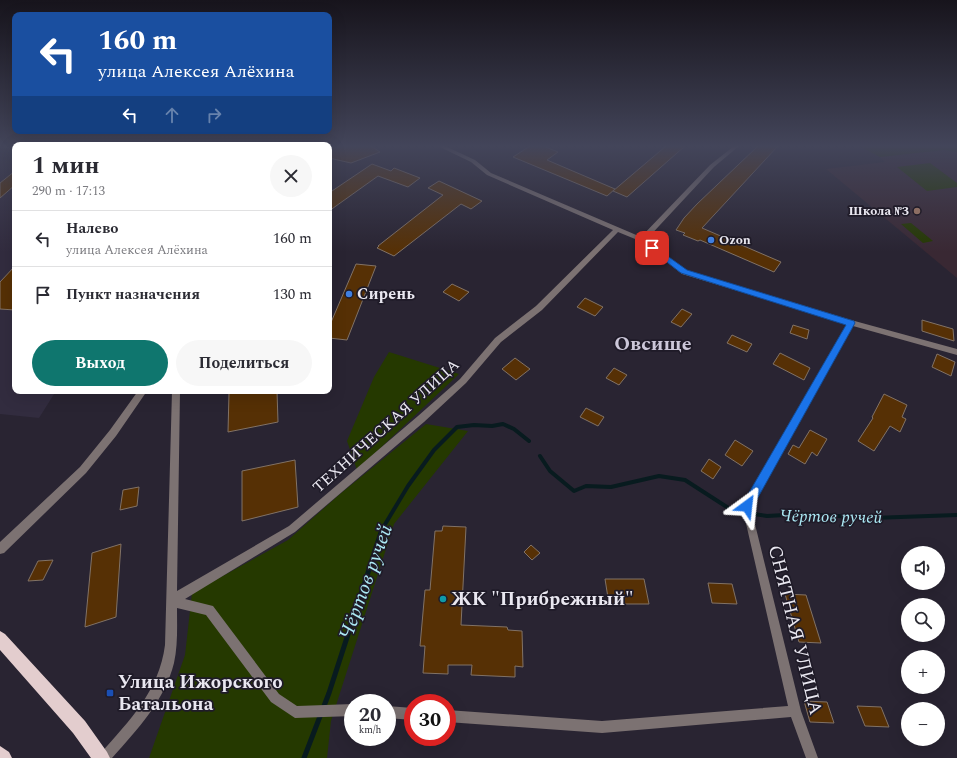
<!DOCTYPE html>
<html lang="ru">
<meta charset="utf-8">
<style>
:root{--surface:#fff;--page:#f7f7f7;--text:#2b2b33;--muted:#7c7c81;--line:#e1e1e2;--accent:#0f766e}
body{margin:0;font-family:Spectral,serif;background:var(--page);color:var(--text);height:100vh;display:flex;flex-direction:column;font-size:15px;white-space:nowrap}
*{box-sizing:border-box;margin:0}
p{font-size:13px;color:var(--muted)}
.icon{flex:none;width:22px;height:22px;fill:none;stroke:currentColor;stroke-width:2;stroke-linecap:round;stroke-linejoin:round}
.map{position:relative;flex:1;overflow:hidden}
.details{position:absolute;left:12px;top:142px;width:320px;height:252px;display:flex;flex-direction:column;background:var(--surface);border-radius:8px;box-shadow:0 4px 16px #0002}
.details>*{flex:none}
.top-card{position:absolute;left:12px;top:12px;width:320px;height:122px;border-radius:8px;box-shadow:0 4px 16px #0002;background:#1a4fa0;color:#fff;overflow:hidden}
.buttons{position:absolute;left:901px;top:546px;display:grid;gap:8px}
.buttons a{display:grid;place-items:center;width:44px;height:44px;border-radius:50%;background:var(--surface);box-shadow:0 4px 16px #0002;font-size:20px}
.speed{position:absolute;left:344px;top:694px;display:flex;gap:8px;font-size:20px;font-weight:700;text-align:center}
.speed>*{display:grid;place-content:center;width:52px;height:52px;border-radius:50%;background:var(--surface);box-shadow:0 4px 16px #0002;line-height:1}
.speed small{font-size:10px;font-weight:400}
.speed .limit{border:6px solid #d22;background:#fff;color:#111}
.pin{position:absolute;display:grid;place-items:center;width:34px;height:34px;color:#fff;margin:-17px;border-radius:8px;box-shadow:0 2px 6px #0006}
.me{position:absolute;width:44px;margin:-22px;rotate:30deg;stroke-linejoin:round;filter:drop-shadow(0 0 3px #0008)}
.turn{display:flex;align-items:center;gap:14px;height:84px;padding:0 20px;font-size:18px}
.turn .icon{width:52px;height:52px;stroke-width:2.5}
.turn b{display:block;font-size:28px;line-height:34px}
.lanes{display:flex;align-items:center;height:38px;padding:0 20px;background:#0003;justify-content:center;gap:20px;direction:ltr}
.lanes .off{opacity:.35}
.round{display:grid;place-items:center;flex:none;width:42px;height:42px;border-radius:21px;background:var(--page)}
.overview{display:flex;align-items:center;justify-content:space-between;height:68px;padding:0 20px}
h1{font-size:24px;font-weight:700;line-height:30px}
.cta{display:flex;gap:8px;margin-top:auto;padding:8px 20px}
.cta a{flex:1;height:46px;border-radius:24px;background:var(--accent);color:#fff;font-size:16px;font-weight:700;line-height:46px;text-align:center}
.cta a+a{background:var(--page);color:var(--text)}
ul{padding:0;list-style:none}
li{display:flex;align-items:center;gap:12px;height:56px;padding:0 20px;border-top:1px solid var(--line)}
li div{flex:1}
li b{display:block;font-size:15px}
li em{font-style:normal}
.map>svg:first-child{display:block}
.built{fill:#322c3f}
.education{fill:#392833}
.green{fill:#253900}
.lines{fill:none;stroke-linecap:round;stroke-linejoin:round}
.stream-far1{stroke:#081b1f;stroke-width:4}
.stream{stroke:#081b1f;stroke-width:5}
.building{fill:#563005;stroke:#817266}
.minor{fill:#7c7272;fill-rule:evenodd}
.tertiary{fill:#7c7272;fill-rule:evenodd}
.trunk{fill:#e3cdce;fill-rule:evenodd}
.route{fill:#1a73e8;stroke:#114b97}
.education-dot{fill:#8d6e63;stroke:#1f1b28;stroke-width:1.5}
.shop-dot{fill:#3f7fe0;stroke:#1f1b28;stroke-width:1.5}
.culture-dot{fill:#0f9aa8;stroke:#1f1b28;stroke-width:1.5}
.transit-dot{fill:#1a4fb4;stroke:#1f1b28;stroke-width:1.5}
.labels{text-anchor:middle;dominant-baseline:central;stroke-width:3.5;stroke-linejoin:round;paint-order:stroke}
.far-poi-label{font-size:13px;font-weight:bold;fill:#e9e7f0;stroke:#1f1b28;text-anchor:end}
.poi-label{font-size:16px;font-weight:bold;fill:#e9e7f0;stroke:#1f1b28;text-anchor:start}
.street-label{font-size:16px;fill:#e9e7f0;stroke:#1f1b28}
.water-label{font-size:17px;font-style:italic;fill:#ace9f4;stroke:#1f1b28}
.near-poi-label{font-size:19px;font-weight:bold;fill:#e9e7f0;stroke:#1f1b28;text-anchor:start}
.near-street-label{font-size:19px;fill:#e9e7f0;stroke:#1f1b28}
.district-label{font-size:20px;font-weight:bold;fill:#ccc7d9;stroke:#1f1b28}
.near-water-label{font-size:20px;font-style:italic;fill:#ace9f4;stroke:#1f1b28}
</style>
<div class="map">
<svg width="957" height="758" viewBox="0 0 957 758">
<rect width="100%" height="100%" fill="#292432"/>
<path class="built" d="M0,146H15V391H56L39,418L0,414Z"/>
<path class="education" d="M944,150L957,152V278L826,169L885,162L880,157Z"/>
<g class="green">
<path d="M859,146H957V152L944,150L880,157Z"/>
<path d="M930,163L957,183V187L927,191L897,167Z"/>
<path d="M911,223L933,241L923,243L901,224Z"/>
<path d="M389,352L459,374L357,470L347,441L374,377Z"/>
<path d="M426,424L468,431L394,524L331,721L327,758H149L185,655L192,593L288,540L340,494Z"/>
</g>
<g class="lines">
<g class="stream-far1">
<path d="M540,456L550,471L574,491L586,486L611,487L659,476L685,480L733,511L767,516L802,514L872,518L957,515"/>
<path d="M374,552L381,531L408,486L434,450L457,427L474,425L492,426L503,424L514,429L529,441"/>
</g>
<path class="stream" d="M304,758L329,693L375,551"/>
</g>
<g class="building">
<path d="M334,146H371L380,152L351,163L329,158V151Z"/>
<path d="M530,146H543L558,152L547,160L615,189L607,196L513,157Z"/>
<path d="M666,146H685L627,197L613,191Z"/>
<path d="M758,146H778L702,228L781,262L774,272L700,240L698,241L683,235L685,233L676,230L684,218L697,204Z"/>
<path d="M372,164L391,171L394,168L420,178L408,187L378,176L329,211V193Z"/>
<path d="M15,171V185L0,198V183Z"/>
<path d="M439,181L482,201L471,209L461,204L394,256L377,248L379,246H378L443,195L428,188Z"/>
<path d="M356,264L376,266L347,340L329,338V327Z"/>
<path d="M15,266V310L0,309V282Z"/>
<path d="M452,284L469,292L459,301L443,292Z"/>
<path d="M585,298L603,307L595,316L577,307Z"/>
<path d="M682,309L692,314L681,327L671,322Z"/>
<path d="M922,320L953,329L954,341L922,331Z"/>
<path d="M793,325L809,330L807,339L790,333Z"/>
<path d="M732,335L752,344L747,352L727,343Z"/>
<path d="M780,353L810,368L804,380L773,364Z"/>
<path d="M937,354L955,362L951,376L932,367Z"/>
<path d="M515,358L530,369L516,380L502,369Z"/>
<path d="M614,368L627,375L619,385L606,378Z"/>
<path d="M238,391H277L278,422L228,432L229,393Z"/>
<path d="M884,394L907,405L902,417L906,419L900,432L890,426L874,451L858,441L873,418L872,417Z"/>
<path d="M586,408L604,417L598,426L580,417Z"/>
<path d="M810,430L827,439L817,456L812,452L805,464L788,454L793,445L799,448Z"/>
<path d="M735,440L753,451L742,466L725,455Z"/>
<path d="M709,459L721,467L713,479L701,471Z"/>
<path d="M295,460L298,507L242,521V471Z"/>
<path d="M139,487L137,506L120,510L123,490Z"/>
<path d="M443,526L466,527L461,625L507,627L508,630L522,631L523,667L515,666V677L471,675L472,665H448V674L423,673L425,646H420L425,590H430L435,531H442Z"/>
<path d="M121,544L116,617L85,627L92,553Z"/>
<path d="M531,545L540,553L532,560L524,552Z"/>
<path d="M53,560L43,580L28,581L38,561Z"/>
<path d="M605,579H644L649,604H609Z"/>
<path d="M708,583L732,584L737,604L712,603Z"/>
<path d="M785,594L806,595L821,643L799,642Z"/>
<path d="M804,701L827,702L834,723L810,722Z"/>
<path d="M857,706L881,707L889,727L865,726Z"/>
</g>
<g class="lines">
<g class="minor">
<path d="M440,146H445L475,160L491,173L641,237L710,165L734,146H739L714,167L646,240L686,270L851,320L957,349V355L853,326L751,508L801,711L818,758H806L791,717L602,733L447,722V710L602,721L788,706L742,506L847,324L682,274L640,241L618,232L542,310L501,342L466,383L424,422L295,532L185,599L213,606L279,694L297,706L353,704V716L295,718L271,702L206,615L177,608C177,626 178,645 174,663C165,700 137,730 112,758H98L100,754C130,720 159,691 165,645L172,391H180L177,591L289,526L418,416L460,379L495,338L536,306L613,230L487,175L471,162L440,147Z"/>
<path d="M387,706L413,708V720L387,718Z"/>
</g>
<path class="tertiary" d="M138,391H147L116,436L86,473L4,553L0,554V542L80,467L110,430Z"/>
<g class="trunk">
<path d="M0,631L5,634L85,721L107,752L110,758H91L73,733L0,650Z"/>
<path d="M0,746L9,752L12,758H0Z"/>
</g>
</g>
<linearGradient id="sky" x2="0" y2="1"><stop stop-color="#17141c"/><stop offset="0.58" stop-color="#43455a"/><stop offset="1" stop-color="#43455a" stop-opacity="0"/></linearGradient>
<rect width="957" height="252" fill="url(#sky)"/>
<path class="route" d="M652,245L687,270L854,321L855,323L751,510L747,512L743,510L741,506L743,503L846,325L681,273L650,249L649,248Z"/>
<circle class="education-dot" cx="917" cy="211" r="4"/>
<g class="shop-dot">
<circle cx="711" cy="240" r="4"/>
<circle cx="349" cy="294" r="4"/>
</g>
<circle class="culture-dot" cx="443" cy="599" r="4"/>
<rect class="transit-dot" x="106" y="689" width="8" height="8" rx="2"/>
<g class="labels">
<g class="far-poi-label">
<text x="909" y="211">Школа №3</text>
<text x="719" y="240" text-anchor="start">Ozon</text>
</g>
<g class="poi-label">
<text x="357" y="294">Сирень</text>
</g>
<g class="street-label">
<text transform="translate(386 426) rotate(-42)">ТЕХНИЧЕСКАЯ УЛИЦА</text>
</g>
<g class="water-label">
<text transform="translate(831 517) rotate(1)">Чёртов ручей</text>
</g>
<g class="near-poi-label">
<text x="451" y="599">ЖК "Прибрежный"</text>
<text x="118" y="682">Улица Ижорского<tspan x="118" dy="22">Батальона</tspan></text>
</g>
<g class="near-street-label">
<text transform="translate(795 630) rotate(76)">СНЯТНАЯ УЛИЦА</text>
</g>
<g class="district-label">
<text x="653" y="344">Овсище</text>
</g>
<g class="near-water-label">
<text transform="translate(366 582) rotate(-70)">Чёртов ручей</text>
</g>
</g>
</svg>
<div class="buttons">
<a><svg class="icon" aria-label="sound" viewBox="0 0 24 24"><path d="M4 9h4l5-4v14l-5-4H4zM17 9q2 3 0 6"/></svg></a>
<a><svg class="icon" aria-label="search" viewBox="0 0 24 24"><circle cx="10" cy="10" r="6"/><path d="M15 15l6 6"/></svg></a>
<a>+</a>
<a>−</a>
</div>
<div class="speed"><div>20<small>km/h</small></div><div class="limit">30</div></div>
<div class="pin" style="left:652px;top:248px;background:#d93025"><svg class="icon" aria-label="arrive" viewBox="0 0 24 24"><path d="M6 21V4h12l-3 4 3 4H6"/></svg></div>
<svg class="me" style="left:747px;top:506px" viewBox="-20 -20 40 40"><path d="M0-17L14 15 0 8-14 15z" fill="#1a73e8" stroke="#fff" stroke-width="4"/></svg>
<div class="top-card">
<div class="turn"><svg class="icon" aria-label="left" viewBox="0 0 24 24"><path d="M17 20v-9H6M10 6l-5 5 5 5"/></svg><div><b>160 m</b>улица Алексея Алёхина</div></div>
<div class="lanes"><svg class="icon" aria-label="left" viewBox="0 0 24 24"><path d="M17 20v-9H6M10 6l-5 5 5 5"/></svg><svg class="icon off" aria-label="ahead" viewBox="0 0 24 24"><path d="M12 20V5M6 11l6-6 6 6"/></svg><svg class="icon off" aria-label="right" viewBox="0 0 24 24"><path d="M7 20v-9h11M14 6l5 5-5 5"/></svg></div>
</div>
<section class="details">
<div class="overview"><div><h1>1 мин</h1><p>290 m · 17:13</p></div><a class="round"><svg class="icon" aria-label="close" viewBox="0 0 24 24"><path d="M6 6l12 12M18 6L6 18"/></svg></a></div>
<ul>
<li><svg class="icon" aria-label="left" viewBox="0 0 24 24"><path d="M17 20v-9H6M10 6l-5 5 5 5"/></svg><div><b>Налево</b><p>улица Алексея Алёхина</p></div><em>160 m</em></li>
<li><svg class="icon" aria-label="arrive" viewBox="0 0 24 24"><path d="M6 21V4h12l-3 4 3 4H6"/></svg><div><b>Пункт назначения</b></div><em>130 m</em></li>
</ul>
<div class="cta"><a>Выход</a><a>Поделиться</a></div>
</section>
</div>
